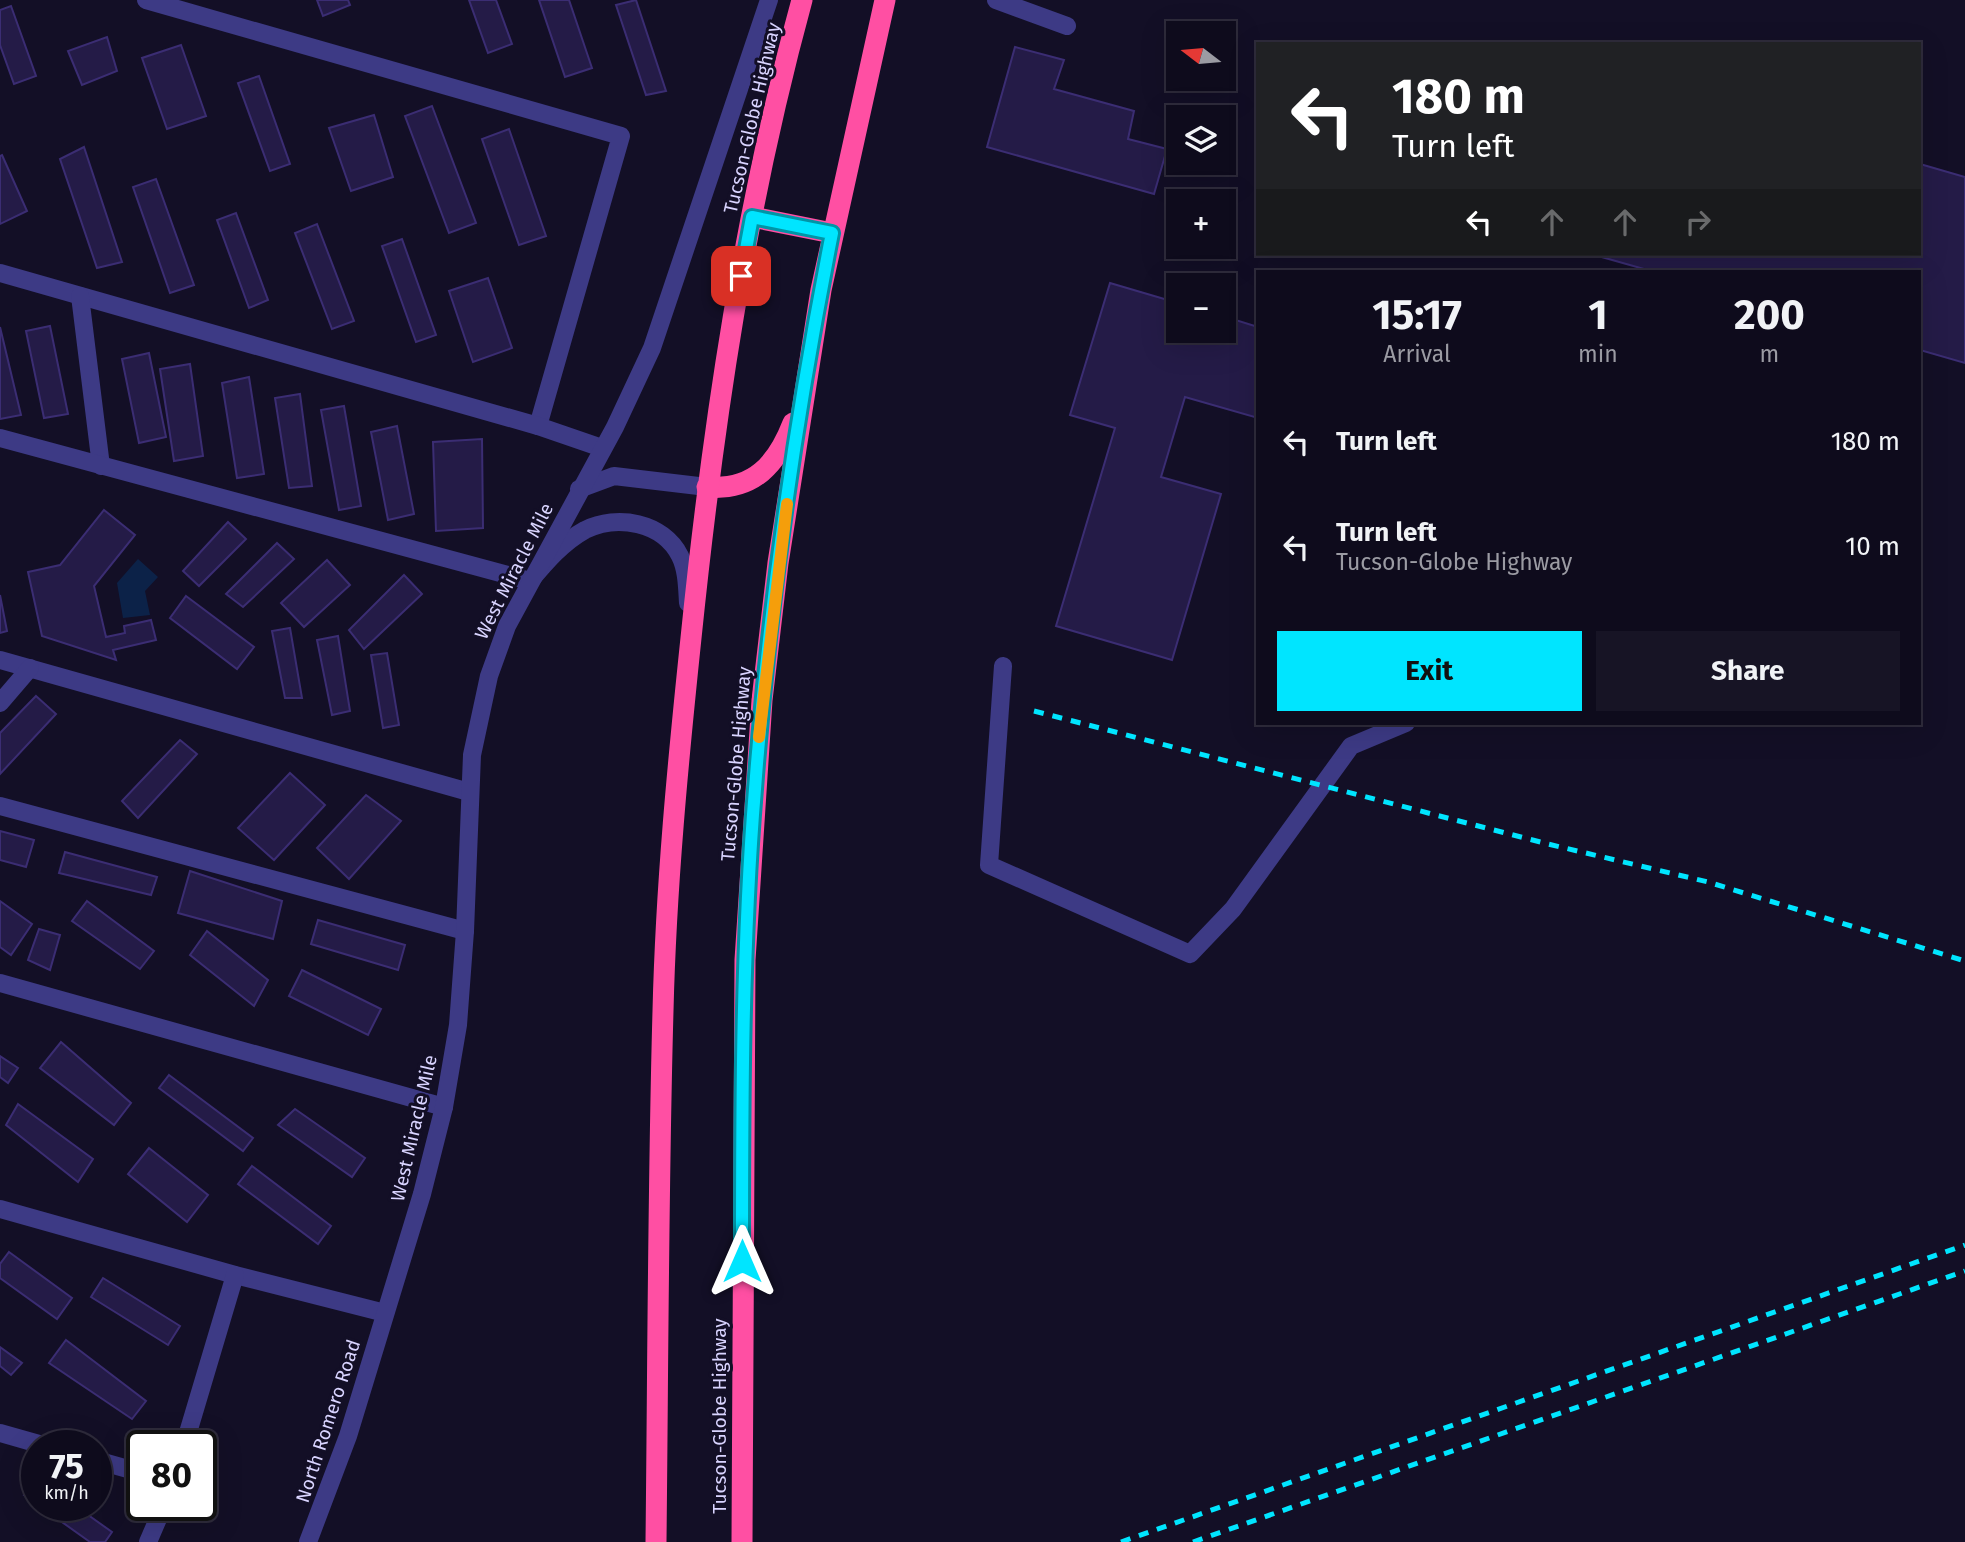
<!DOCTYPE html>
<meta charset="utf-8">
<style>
:root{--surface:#0e0b1c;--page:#171425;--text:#f1f3f6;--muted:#9b9ba3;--line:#2e2b3b;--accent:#00e5ff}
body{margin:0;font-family:"Fira Sans",sans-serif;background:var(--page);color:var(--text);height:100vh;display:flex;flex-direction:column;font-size:26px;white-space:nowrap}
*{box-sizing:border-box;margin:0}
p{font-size:23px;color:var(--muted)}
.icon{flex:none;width:38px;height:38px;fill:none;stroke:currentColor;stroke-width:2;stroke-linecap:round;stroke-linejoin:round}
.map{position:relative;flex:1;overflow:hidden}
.panel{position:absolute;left:1256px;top:270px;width:665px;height:455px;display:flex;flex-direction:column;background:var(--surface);border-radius:0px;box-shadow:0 7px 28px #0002,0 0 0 2px var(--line)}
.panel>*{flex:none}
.banner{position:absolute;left:1256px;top:42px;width:665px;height:214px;border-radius:0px;box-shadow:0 7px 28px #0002,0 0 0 2px var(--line);background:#202124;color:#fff;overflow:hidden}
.needle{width:46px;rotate:286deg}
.controls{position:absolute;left:1166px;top:21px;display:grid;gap:14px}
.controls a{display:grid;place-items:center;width:70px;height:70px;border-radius:0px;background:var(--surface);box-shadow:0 7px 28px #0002,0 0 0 2px var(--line);font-size:35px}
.speed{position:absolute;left:21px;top:1430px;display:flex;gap:14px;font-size:35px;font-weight:700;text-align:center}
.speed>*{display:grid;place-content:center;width:91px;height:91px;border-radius:50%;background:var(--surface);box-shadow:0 7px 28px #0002,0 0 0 2px var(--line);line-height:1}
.speed small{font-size:18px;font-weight:400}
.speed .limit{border:4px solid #111;border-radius:10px;background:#fff;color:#111}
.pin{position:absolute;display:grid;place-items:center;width:60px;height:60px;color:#fff;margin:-30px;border-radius:14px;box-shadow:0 4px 10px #0006}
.me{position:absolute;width:77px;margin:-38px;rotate:0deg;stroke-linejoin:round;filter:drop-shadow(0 0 5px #0008)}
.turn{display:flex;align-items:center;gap:24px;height:147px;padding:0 21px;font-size:32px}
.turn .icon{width:91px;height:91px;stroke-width:2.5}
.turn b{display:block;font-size:49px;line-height:60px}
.lanes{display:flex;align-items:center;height:66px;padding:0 21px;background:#0003;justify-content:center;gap:35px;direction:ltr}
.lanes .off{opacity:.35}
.eta{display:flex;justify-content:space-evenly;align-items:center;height:119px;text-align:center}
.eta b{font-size:42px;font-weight:700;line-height:49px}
.button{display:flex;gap:14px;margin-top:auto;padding:14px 21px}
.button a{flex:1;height:80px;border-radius:0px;background:var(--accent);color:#111;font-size:28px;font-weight:700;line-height:80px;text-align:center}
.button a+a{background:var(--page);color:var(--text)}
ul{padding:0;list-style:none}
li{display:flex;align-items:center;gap:21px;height:105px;padding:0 21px}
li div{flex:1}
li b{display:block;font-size:26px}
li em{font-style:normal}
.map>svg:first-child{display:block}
.water{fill:#0c2248}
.building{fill:#241b47;stroke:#3b2d73;stroke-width:2}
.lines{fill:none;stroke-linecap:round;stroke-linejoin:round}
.minor{stroke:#3d3a85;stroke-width:18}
.highway{stroke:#ff4fa3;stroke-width:21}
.rail{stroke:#00e5ff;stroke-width:5;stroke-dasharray:10 9;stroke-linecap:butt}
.route-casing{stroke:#0095a6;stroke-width:18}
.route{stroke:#00e5ff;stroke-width:12}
.slow{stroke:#f59e0b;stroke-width:12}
.labels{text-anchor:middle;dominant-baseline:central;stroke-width:6;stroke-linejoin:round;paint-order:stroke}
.street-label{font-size:19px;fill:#d9d4ff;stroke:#130f26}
</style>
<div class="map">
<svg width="1965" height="1542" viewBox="0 0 1965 1542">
<rect width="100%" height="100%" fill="#130f26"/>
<path class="water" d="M138,559L158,577L145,591L150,615L123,618L117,583Z"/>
<g class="building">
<path d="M317,0H348L350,5L323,16Z"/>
<path d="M469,0H496L512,44L488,53Z"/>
<path d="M539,0H569L592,68L565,77Z"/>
<path d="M636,0L666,91L646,95L616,5Z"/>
<path d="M11,6L36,76L14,84L0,45V10Z"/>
<path d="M107,37L117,71L82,85L68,51Z"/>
<path d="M181,45L206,116L167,129L142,58Z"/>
<path d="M1015,47L1064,60L1054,89L1134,111L1128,139L1167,149L1154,194L987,147Z"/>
<path d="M259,76L290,164L270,171L238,83Z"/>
<path d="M432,106L476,223L449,233L405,116Z"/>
<path d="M374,115L393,177L351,191L329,128Z"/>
<path d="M509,129L546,236L519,245L482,139Z"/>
<path d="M84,147L122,262L97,268L60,159Z"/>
<path d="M2,155L27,211L0,224V156Z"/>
<path d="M1920,164L1965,177V363L1920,350V271H1651L1591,254H1920Z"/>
<path d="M156,179L194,285L170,293L133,187Z"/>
<path d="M236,213L268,300L249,308L217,220Z"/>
<path d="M317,224L354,321L332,329L295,233Z"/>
<path d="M402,239L436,335L416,342L382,246Z"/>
<path d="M488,278L512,348L473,362L449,291Z"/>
<path d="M1110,283L1178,303V331H1223V316L1258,327V418L1185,397L1161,477L1221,494L1172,660L1056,626L1115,428L1070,415Z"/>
<path d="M50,326L68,414L44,418L26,331Z"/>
<path d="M0,327L21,415L0,419Z"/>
<path d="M149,353L166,437L139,443L122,359Z"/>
<path d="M190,364L203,456L174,461L160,369Z"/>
<path d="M249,377L264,474L237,478L222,383Z"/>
<path d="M300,394L312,486L289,488L275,398Z"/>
<path d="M344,406L361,506L339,510L321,410Z"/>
<path d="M397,426L414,514L388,520L371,432Z"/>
<path d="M482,439L483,528L436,531L433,442Z"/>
<path d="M104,510L135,535L94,586L106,637L125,633L124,626L151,620L156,640L113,650L116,660L42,636L28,572L60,565Z"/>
<path d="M228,522L246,539L199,586L183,571Z"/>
<path d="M277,543L294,559L243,607L226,594Z"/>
<path d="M327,560L350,585L304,627L281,603Z"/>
<path d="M404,575L422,594L364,649L349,630Z"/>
<path d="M0,595L7,631L0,633Z"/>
<path d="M186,596L254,647L237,669L170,618Z"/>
<path d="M290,628L302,698H285L272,631Z"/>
<path d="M338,636L350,711L332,715L317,640Z"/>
<path d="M387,653L399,725L383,728L371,655Z"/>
<path d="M36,696L56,714L0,774V733Z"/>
<path d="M180,740L197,754L138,818L122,801Z"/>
<path d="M290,773L325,805L274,860L238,828Z"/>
<path d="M366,795L401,821L349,879L317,848Z"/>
<path d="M0,831L34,840L26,867L0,860Z"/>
<path d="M65,852L157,877L151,895L59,873Z"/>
<path d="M190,871L282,901L273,939L178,913Z"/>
<path d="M0,901L32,924L11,955L0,947Z"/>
<path d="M87,901L154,951L140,969L72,921Z"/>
<path d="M318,920L405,945L398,970L311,944Z"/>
<path d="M39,929L60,935L50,970L28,960Z"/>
<path d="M207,931L268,980L254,1006L190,955Z"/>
<path d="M302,970L381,1009L368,1035L289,996Z"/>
<path d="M61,1042L131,1103L114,1125L40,1068Z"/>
<path d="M0,1056L18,1068L8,1083L0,1077Z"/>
<path d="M169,1075L253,1138L243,1151L159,1088Z"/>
<path d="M18,1104L93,1159L78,1182L6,1125Z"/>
<path d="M295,1109L365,1158L352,1177L278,1125Z"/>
<path d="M149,1148L208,1195L187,1222L128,1174Z"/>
<path d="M252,1166L331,1226L318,1244L238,1184Z"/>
<path d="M9,1252L72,1298L57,1319L0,1278V1264Z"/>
<path d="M103,1278L180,1326L168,1345L91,1297Z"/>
<path d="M66,1340L146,1401L132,1419L49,1363Z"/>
<path d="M0,1347L22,1363L11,1375L0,1366Z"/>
<path d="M36,1477L37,1478V1504L24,1495Z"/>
<path d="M38,1505H74L112,1532L105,1542H90Z"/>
</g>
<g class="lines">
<g class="minor">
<path d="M146,0L621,136L538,426"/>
<path d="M996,0L1067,26"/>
<path d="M0,273L538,426L602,448"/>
<path d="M80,296L101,466"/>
<path d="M0,438L530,581C546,562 563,542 585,530C617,514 663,522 680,556C687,570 687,587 688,603"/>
<path d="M579,489L614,476L707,487"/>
<path d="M0,660L469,792"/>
<path d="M1003,666L989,865L1190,954L1233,909L1351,746L1406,723"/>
<path d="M0,703L30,668"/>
<path d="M0,806L465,931"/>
<path d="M0,983L444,1107"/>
<path d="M0,1209L235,1275L385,1313"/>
<path d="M0,1433L46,1446"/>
<path d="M184,1446L235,1275"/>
<path d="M96,1460L142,1473"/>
<path d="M148,1542L164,1505"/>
<path d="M308,1542L348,1436L422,1194L444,1107L458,1025L465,931L472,755L489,676L507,626L615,427L652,348L769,0"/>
</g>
<g class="highway">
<path d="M752,217L832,233"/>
<path d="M707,487C754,491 777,464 793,423"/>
<path d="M656,1542C658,1365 658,1188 663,1011C666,886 678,762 691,638C713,423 745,208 802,0"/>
<path d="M742,1542L745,960L762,700L778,563L821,290L885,0"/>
</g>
<g class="rail">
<path d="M1034,711L1548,844L1708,882L1965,961"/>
<path d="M1121,1542L1965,1245"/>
<path d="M1193,1542L1965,1271"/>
</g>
</g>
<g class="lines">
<defs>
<path id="route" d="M741,276L752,217L832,233C796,416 769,603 755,789C742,946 742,1103 742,1261"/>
</defs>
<use href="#route" class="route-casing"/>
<use href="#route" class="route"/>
<path class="slow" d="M759,737L787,504"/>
</g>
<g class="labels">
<g class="street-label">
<text transform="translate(752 118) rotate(-77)">Tucson-Globe Highway</text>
<text transform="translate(514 571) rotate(-63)">West Miracle Mile</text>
<text transform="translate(736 764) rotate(-85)">Tucson-Globe Highway</text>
<text transform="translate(414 1128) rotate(-77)">West Miracle Mile</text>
<text transform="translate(719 1416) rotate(-90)">Tucson-Globe Highway</text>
<text transform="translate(328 1421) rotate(-72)">North Romero Road</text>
</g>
</g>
</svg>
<div class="controls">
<a><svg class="needle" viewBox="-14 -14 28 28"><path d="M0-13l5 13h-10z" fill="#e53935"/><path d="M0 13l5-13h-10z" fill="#9b9ba3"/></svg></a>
<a><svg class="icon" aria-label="layers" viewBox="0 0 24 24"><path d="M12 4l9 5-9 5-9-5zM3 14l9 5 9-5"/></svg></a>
<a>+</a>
<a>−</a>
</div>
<div class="speed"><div>75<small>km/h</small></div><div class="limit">80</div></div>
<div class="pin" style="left:741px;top:276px;background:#d93025"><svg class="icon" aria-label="arrive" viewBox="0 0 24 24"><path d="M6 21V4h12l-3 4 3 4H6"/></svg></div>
<svg class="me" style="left:742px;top:1261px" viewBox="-20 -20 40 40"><path d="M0-17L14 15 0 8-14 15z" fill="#00e5ff" stroke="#fff" stroke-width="4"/></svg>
<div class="banner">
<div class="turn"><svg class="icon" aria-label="left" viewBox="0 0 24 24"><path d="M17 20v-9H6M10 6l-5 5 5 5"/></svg><div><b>180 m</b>Turn left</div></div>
<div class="lanes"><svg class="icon" aria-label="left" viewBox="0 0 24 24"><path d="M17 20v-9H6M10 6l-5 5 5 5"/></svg><svg class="icon off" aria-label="ahead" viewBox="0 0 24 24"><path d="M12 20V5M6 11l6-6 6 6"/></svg><svg class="icon off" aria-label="ahead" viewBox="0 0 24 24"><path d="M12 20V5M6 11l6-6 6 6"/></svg><svg class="icon off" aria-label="right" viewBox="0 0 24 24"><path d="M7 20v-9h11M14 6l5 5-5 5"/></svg></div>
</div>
<section class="panel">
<div class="eta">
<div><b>15:17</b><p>Arrival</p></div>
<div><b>1</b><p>min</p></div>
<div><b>200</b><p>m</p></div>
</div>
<ul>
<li><svg class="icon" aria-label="left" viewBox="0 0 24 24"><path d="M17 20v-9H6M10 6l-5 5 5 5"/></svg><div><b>Turn left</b></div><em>180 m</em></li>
<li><svg class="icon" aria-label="left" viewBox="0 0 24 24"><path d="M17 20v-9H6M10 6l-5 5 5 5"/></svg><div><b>Turn left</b><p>Tucson-Globe Highway</p></div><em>10 m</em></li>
</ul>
<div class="button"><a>Exit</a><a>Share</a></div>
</section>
</div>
